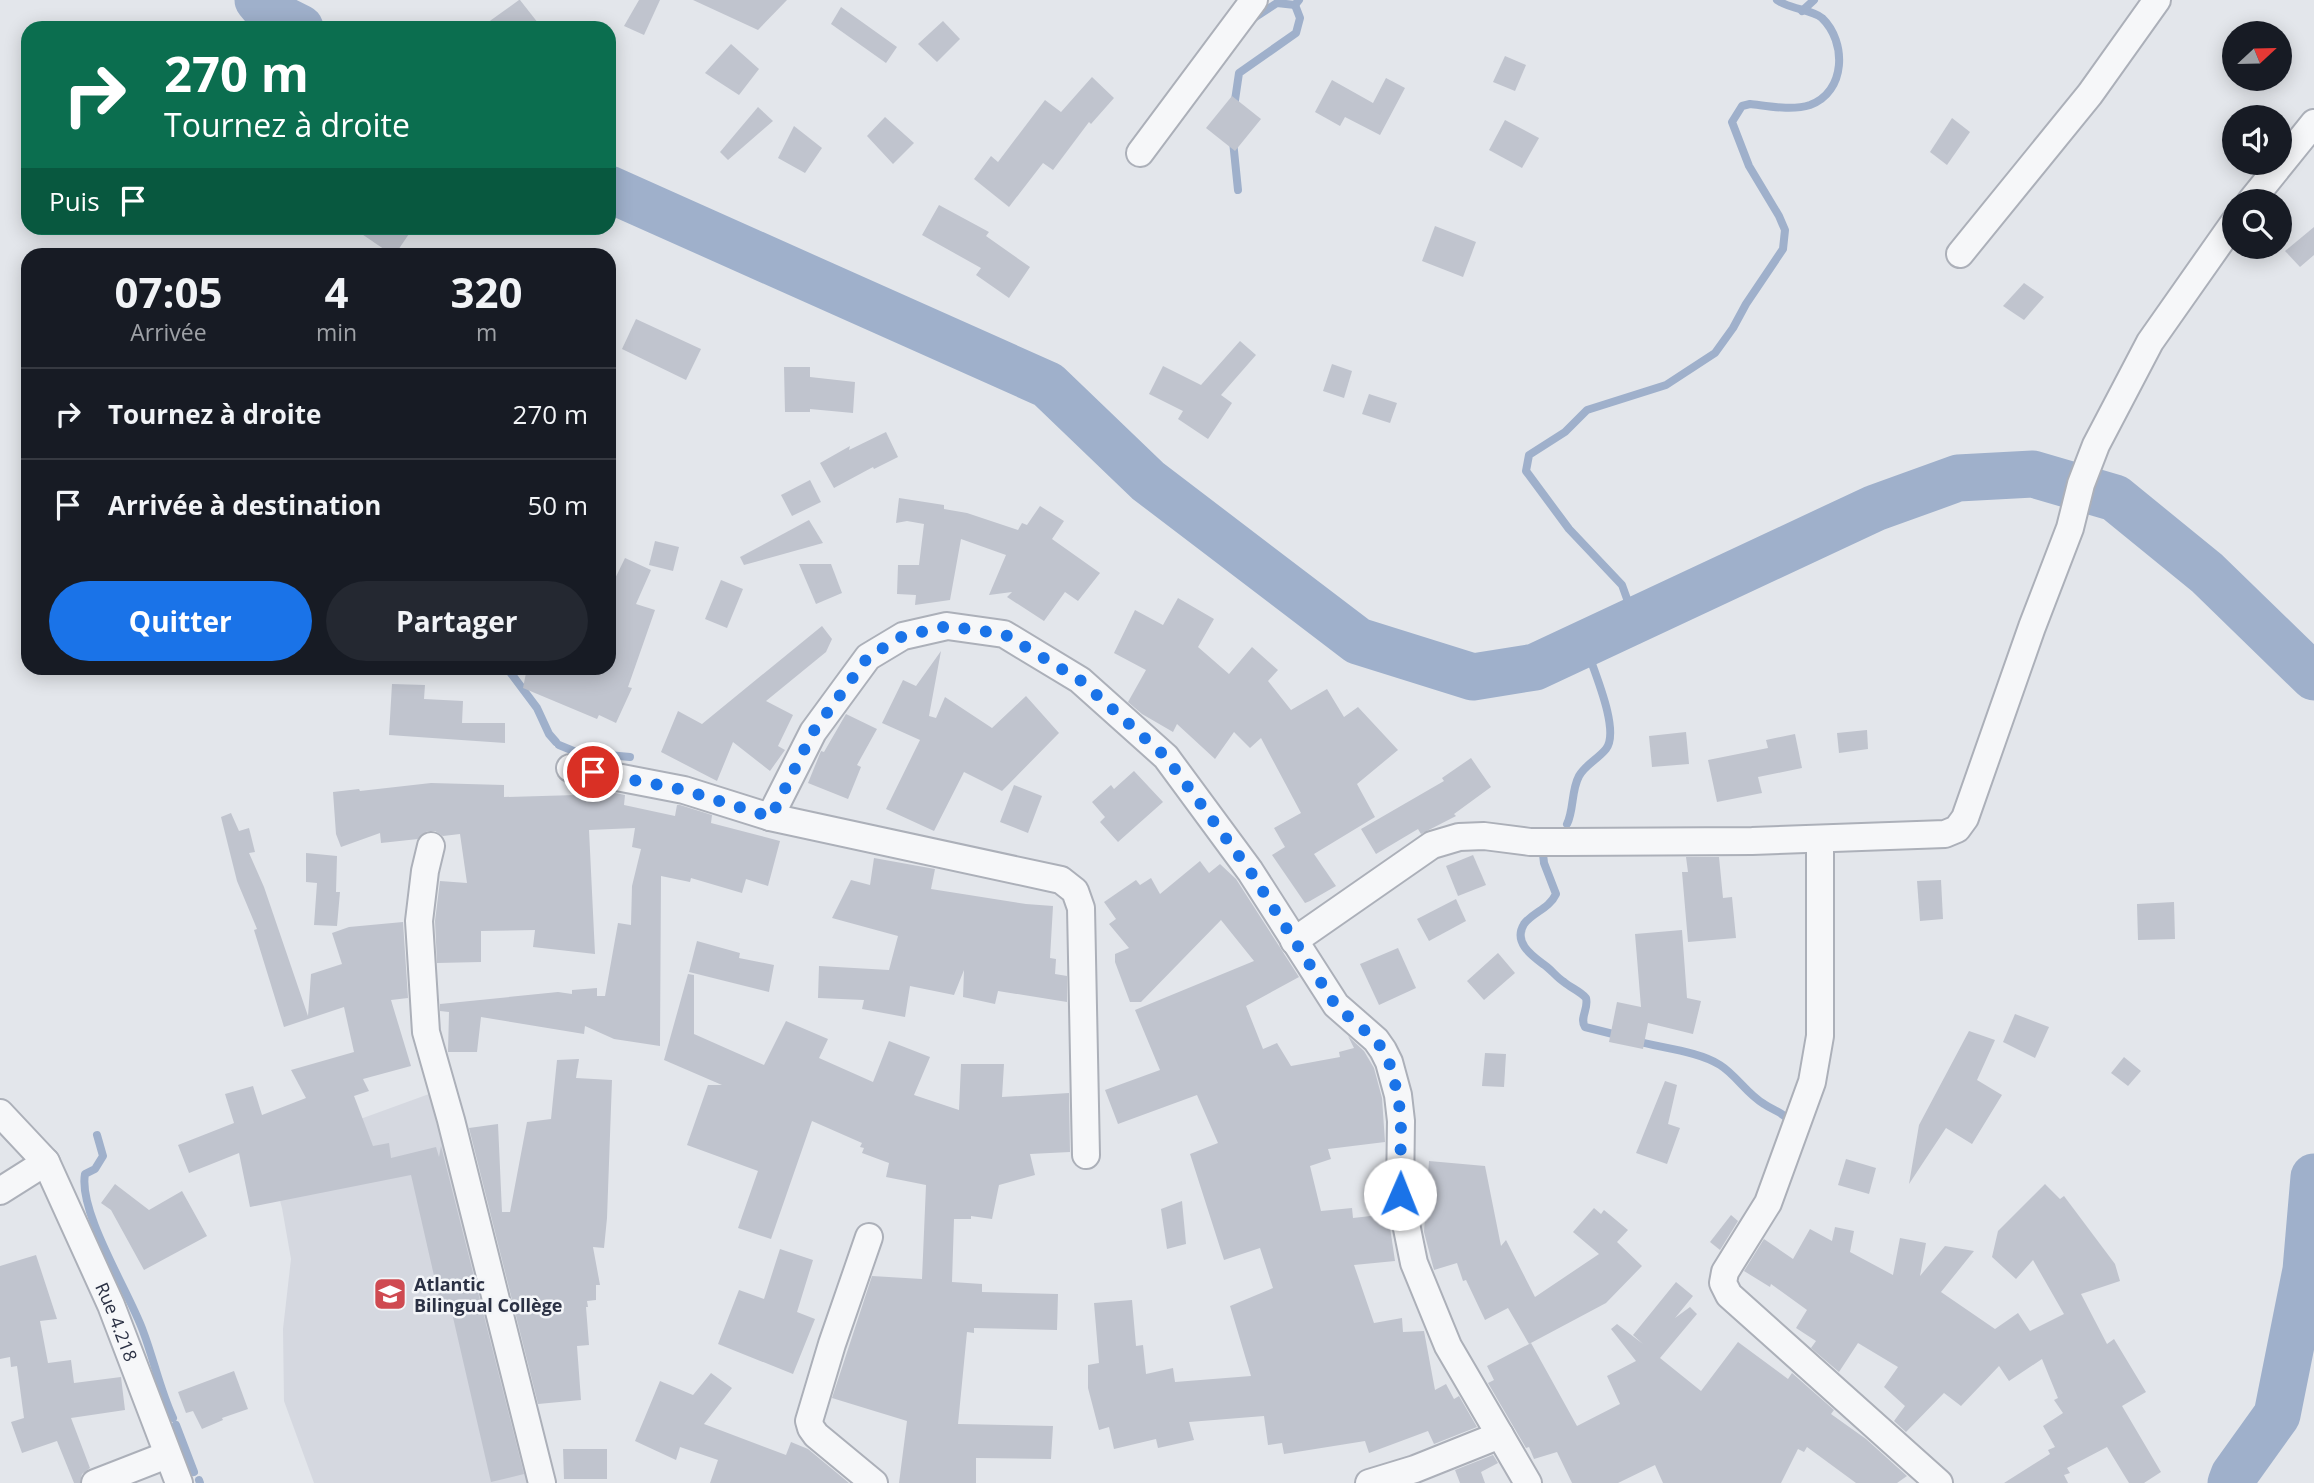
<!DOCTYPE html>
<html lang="fr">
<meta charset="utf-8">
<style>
:root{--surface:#171b24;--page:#242831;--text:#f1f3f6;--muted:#9ea1a6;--line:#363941;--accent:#1a73e8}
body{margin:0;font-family:"Open Sans",sans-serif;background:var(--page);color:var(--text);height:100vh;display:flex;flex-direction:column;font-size:26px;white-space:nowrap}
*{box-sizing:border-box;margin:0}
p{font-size:23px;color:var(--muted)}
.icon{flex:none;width:38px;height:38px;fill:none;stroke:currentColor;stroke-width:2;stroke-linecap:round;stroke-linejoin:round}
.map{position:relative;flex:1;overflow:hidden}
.side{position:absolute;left:21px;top:248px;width:595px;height:427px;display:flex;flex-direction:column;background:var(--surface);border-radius:21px;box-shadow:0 4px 18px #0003}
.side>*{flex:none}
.guide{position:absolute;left:21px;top:21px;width:595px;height:214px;border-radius:21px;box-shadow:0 4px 18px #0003;background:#0b6e4f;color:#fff;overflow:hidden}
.needle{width:46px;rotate:68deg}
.fabs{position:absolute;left:2222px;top:21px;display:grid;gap:14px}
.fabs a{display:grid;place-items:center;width:70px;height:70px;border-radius:50%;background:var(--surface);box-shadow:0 4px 18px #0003;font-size:35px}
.pin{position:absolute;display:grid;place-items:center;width:60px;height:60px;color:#fff;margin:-30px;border:4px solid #fff;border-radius:50%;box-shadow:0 2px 7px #0007}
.me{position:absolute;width:77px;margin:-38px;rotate:1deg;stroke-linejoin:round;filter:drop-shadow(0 0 5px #0008)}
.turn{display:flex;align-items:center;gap:24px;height:147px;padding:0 28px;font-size:32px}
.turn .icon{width:91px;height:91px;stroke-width:2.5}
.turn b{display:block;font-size:49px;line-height:60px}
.then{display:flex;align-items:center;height:66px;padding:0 28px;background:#0003;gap:14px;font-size:26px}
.eta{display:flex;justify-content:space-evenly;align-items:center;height:119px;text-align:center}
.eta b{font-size:42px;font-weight:700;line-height:49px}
.cta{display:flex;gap:14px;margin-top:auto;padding:14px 28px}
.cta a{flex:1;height:80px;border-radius:42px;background:var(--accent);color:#fff;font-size:28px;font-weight:700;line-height:80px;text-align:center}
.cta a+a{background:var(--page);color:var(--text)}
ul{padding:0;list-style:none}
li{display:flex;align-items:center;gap:21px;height:91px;padding:0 28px;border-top:2px solid var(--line)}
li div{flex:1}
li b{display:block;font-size:26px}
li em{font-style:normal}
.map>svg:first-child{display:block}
.built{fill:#d5d8e0}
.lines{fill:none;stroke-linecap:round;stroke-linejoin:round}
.stream{stroke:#9fb0cb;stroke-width:8}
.river{stroke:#9fb0cb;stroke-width:47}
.building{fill:#c0c4ce}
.minor-casing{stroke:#acb0b9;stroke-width:30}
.minor{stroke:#f6f7f9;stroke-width:26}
.route{stroke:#1a73e8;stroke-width:12;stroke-dasharray:0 21.6}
.labels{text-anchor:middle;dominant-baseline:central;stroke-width:5;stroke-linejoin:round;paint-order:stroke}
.poi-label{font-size:18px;font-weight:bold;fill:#2b3144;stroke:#f3f5f8;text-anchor:start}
.street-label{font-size:18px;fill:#2b3144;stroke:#f3f5f8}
</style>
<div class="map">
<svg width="2314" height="1483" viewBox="0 0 2314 1483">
<rect width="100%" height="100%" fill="#e3e6eb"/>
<path class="built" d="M440,1090L539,1483H314L284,1401L283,1329L291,1259L282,1208L267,1153Z"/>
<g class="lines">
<g class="stream">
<path d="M1802,11L1814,0"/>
<path d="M1251,20L1277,3L1295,5L1299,0"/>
<path d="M1234,107L1239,73L1296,33L1300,18L1295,5"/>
<path d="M1233,141L1238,190"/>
<path d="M1635,621L1622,585L1569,529L1526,471L1529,455L1565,432L1587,410L1666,385L1715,353L1733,328L1746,304L1783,249L1785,230L1779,216L1749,166L1732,122L1742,106L1750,104C1768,106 1792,111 1810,105C1846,92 1847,42 1822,18C1811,9 1791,10 1777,0"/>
<path d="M507,668L537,708L549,734L556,742"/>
<path d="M559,745L576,752L630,757"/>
<path d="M1567,824C1574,810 1571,791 1579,776C1585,765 1598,759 1606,749C1621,730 1592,667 1585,644"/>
<path d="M1542,845L1544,863L1556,894C1549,909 1533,912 1524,924C1513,942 1531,955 1543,964C1551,969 1556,977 1564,982C1571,988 1580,991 1586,998C1589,1009 1579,1018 1585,1027L1621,1036"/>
<path d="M1636,1041C1661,1048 1698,1051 1720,1065C1736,1075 1747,1094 1764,1104C1774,1111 1783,1112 1791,1122"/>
<path d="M97,1135L103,1156L95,1169L85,1174C78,1212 129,1292 143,1331C154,1360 160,1390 173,1418"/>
<path d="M176,1425L194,1472"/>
<path d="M199,1480L200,1483"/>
</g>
<g class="river">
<path d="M258,0L268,12L300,28"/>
<path d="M609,189L1048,385L1148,481L1358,641L1473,677L1535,667L1875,508L1958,478L2033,474L2115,498L2207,573L2314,677"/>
<path d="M2231,1483L2234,1475L2277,1415L2306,1270L2314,1177"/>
</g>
</g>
<g class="building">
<path d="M520,0L542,28H480L519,0Z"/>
<path d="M639,0H660L644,35L624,26Z"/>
<path d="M693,0H787L758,30Z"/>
<path d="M841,7L897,47L886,63L831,24Z"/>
<path d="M943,21L960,39L937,62L918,44Z"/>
<path d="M731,44L759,69L739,95L705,73Z"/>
<path d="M1505,56L1526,65L1515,91L1493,82Z"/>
<path d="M1092,77L1114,98L1091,124L1089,122L1053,170L1043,163L1009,207L974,179L991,156L998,162L1045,100L1061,112Z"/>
<path d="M1386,78L1405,88L1380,135L1345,117L1340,126L1315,112L1332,80L1373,103Z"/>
<path d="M1232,96L1261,119L1235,151L1206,128Z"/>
<path d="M758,107L773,121L728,160L720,152Z"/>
<path d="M885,117L914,143L893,164L867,136Z"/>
<path d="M1952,118L1970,132L1947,165L1930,152Z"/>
<path d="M1505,120L1539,138L1522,168L1489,150Z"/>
<path d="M794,126L822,148L805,173L778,158Z"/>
<path d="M939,205L989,232L986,236L1030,267L1009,298L976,275L981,268L922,235Z"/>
<path d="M1435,226L1476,242L1463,277L1422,261Z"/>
<path d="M2314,227V255L2300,267L2285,251Z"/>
<path d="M353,228H413L394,256Z"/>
<path d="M2024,283L2044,297L2024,320L2003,306Z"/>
<path d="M636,319L701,349L686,380L622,349Z"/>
<path d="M1240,341L1256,355L1221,395L1232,403L1208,439L1178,419L1183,411L1149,394L1163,366L1201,385Z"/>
<path d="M1332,364L1352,371L1344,398L1323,391Z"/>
<path d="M784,367H810V377L855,382L853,413L810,409V412H785Z"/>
<path d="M1369,394L1397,403L1390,423L1362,414Z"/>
<path d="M886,432L898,457L874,469L873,467L834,488L820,463L850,446L849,450Z"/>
<path d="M810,480L821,502L792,516L781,495Z"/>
<path d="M899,498L944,505V509L967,513L1018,530L1022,523L1027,525L1040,506L1064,521L1052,539L1100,573L1078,601L1065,592L1044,621L1007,597L1012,592L989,595L1006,555L961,539L950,600L915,605L916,595L897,594L898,565H919L924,524L907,521L896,523Z"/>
<path d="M809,520L823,543L744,565L740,557Z"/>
<path d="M655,541L679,547L673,571L649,565Z"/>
<path d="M625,558L651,570L636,604L655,610L628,687L632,688L616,723L599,715L597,719L523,688L527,668H609V591Z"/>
<path d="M799,564H831L842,593L816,604Z"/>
<path d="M721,580L743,589L727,628L705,619Z"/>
<path d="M1178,598L1214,619L1198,647L1229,674L1252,647L1278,670L1268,681L1291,710L1327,689L1344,717L1358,707L1398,750L1357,784L1375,817L1314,854L1336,886L1310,901L1305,903L1272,855L1285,847L1274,828L1301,813L1261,738L1250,748L1234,732L1215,759L1177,724L1173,732L1142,714L1128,702L1146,670L1114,653L1135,610L1163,625Z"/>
<path d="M822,626L832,639L826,652L766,701L793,715L778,746L785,750L770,771L733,742L717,781L661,752L678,711L702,724Z"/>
<path d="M941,651L929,716L936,718L945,697L992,728L1026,696L1059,733L1002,791L964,772L934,831L886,809L920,740L882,723L903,680L916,686Z"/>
<path d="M392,684L425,685L424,699L463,701L462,723H505V743L389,735Z"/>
<path d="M846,714L877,729L857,765L861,767L848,799L808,783L821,751L824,752Z"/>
<path d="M1867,730L1868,749L1839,753L1837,733Z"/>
<path d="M1686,732L1689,764L1652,767L1649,736Z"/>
<path d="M1795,734L1802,768L1758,777L1762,793L1717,802L1708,760L1768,748L1766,740Z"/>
<path d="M1471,758L1491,787L1454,814L1456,816L1421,834L1418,829L1376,854L1361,829L1444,781L1442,778Z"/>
<path d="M1134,771L1163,802L1118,842L1100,822L1105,817L1092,802L1111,785L1114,789Z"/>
<path d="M431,783L504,785V797L576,795V785L625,795L624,805L675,816L677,805H680L712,815L711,823L780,841L768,886L746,879L742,893L691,878L690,882L661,876L660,1046L614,1039L585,1026L584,1034L481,1017L477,1052H448L449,1012L440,1011V1004L558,992L572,994V990L597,988V996H605L618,923L631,925L632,886L641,849L632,847L635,828L589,830L595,954L533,947L535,930L481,931V962L437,963L435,921L440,881L467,883L460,834L443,836L435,831H427L418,839L381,843L380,833L341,847L336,834L333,792L359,789L360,791Z"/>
<path d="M1014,785L1042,796L1028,833L1000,822Z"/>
<path d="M231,813L239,831L249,828L255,852L249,853L264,887L308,1016L311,974L342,964L332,933L349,927L403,922L408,998L391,1000L411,1066L363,1079L369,1091L354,1096L373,1146L389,1143L391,1158L436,1147L439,1157L441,1146L524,1474L491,1482L452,1313L443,1315L411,1175L250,1207L239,1153L189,1173L178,1145L234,1123L225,1094L253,1086L262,1115L306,1098L291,1070L354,1052L344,1007L284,1027L254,930L257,929L237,881L221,817Z"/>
<path d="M306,853L337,856L336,892H340L337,926L314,925L317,883L306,882Z"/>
<path d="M1473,855L1486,885L1458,896L1446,866Z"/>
<path d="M1686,857H1719L1723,898L1732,897L1736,938L1688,942L1682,872H1688Z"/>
<path d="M874,858L935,869L931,889L1026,904L1053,906L1050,958L1056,959L1055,974L1067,976V1002L998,991L995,1004L963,997L964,970L954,995L910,986L905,1017L862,1009L864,1000L818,998L819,966L889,970L898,936L832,918L851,880L870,885Z"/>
<path d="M1200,861L1209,873L1220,864L1236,879L1299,977L1246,1006L1263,1049L1277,1043L1291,1066L1340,1057L1339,1052L1354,1048L1348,1036L1364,1051L1374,1068L1382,1098L1385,1142L1328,1149L1331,1159L1310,1166L1321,1211L1352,1208L1353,1218L1388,1214L1395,1261L1354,1265L1374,1323L1402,1318L1403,1332L1424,1331L1435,1390L1446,1384L1454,1399L1459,1396L1477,1427L1434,1444L1428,1431L1369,1453L1365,1441L1284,1454L1282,1443L1268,1445L1264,1416L1189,1422L1194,1440L1158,1448L1156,1439L1114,1449L1109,1427L1099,1430L1088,1388V1365L1099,1363L1094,1303L1132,1300L1136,1346L1143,1345L1146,1374L1173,1368L1175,1382L1251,1376L1230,1306L1273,1288L1260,1248L1224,1260L1190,1154L1218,1143L1197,1095L1118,1124L1105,1090L1160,1070L1135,1010L1254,961L1221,920L1141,1002H1130L1115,962V954L1129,948L1109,924L1116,919L1104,902L1136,880L1140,885L1151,878L1160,894Z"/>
<path d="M1941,880L1943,919L1920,921L1917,881Z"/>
<path d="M1456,899L1466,921L1429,941L1417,919Z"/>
<path d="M2174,902L2175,939L2138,940L2137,904Z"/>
<path d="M1682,930L1687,998L1701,1001L1693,1034L1648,1023L1643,1049L1609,1042L1617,1002L1641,1007L1635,934Z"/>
<path d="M697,941L740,953L739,958L774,965L769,992L689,972Z"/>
<path d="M1398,948L1416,988L1379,1005L1360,964Z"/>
<path d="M1498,953L1515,973L1484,1000L1467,981Z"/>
<path d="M688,974L694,975V1034L764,1065L786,1021L828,1039L819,1058L873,1082L889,1041L930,1057L914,1095L959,1110L961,1064H1004L1002,1097L1069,1093L1070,1152L1030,1154L1035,1175L999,1185L992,1219L971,1216V1219H954L952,1282L982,1284V1292L1058,1294L1057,1330L974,1328V1333L967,1332L958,1424L1053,1426L1051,1459L976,1458V1483H899L907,1421L832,1398L872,1276L922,1279L926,1185L886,1177L889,1163L862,1153L864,1148L860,1147L862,1143L812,1121L771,1239L738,1228L758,1171L687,1145L708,1085H722L664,1060Z"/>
<path d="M2015,1014L2049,1027L2035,1058L2003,1042Z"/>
<path d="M1969,1031L1995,1040L1977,1080L2002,1095L1972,1144L1946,1128L1909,1184L1919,1125Z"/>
<path d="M1485,1053L1506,1054L1504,1087L1482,1086Z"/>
<path d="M2124,1057L2141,1071L2128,1086L2111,1073Z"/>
<path d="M579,1059L576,1078L612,1080L607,1218L604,1248L593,1247L600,1285H596V1300L587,1301L588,1307H586L589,1345L577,1346L581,1400L538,1404L469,1128L498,1124L502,1212H510L527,1122L551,1119L557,1060Z"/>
<path d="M1665,1081L1677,1085L1668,1124L1680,1128L1667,1164L1636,1153Z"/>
<path d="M1846,1159L1876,1168L1869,1194L1838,1185Z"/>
<path d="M1429,1161L1485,1166L1501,1246L1506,1240L1535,1297L1599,1254L1573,1232L1594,1208L1601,1214L1604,1210L1628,1230L1617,1242L1642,1266L1606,1303L1529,1344L1508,1308L1485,1320L1466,1280L1463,1281L1457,1263L1434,1270L1424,1232Z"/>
<path d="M115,1184L149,1210L182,1191L207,1236L144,1270L111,1210L101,1203Z"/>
<path d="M2045,1184L2060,1199L2064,1196L2115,1264L2120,1281L2081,1294L2107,1344L2114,1339L2146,1392L2122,1406L2161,1472L2144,1483H2129L2107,1447L2067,1468L2070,1473L2064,1475L2068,1483H2004L2050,1454L2048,1450L2055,1447L2043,1426L2063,1413L2054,1400L2058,1398L2042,1359L2009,1381L1999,1366L1961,1406L1944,1393L1906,1432L1894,1421L1905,1406L1884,1387L1898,1367L1858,1343L1839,1372L1811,1348L1816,1341L1796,1328L1807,1310L1771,1284L1770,1287L1744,1271L1764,1239L1793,1259L1810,1229L1832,1241L1835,1227L1854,1231L1850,1252L1893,1275L1900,1238L1926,1243L1920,1276L1945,1246L1974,1251L1941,1292L1995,1329L2018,1313L2030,1331L2064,1314L2033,1260L2016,1279L1992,1257L1998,1231Z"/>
<path d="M1182,1201L1186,1244L1167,1249L1161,1209Z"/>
<path d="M1731,1215L1738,1221L1720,1250L1710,1242Z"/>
<path d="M780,1249L813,1260L797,1312L815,1319L793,1374L718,1344L739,1290L764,1299Z"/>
<path d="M36,1255L57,1319L40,1321L48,1363L71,1360L74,1383L121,1377L125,1410L71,1418L90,1468L82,1474L80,1483H74L57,1441L22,1453L11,1422L24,1418L17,1366L11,1367L10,1357L0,1359V1266Z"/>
<path d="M1676,1282L1693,1296L1675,1318L1690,1307L1697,1314L1660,1358L1701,1391L1738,1342L1788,1379L1792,1373L1834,1410L1831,1414L1866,1439L1907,1476L1897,1483H1856L1807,1447L1804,1452L1798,1449L1781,1483H1663L1655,1465L1618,1483H1572L1557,1452L1534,1459L1529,1447L1526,1448L1488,1383L1494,1380L1487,1366L1531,1343L1577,1426L1620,1404L1607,1376L1636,1361L1611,1329L1617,1324L1643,1344L1633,1335Z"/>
<path d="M234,1371L248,1409L222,1418L223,1420L202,1429L193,1411L186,1413L178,1392Z"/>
<path d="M711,1373L732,1388L704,1424L786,1455L791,1442L808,1449L849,1483H710L718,1460L680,1447L676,1460L635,1441L660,1381L693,1395Z"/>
<path d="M563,1449H607V1479H564Z"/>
<path d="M1493,1455L1498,1463L1481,1472L1485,1483H1460L1455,1470Z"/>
</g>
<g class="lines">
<defs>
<g id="minor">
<path d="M1140,153L1254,0"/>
<path d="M2251,201L2314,123"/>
<path d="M1960,254L2090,94L2157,0"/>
<path d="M570,768L684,790L770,817L1061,880L1075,891L1081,908L1086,1155"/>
<path d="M770,817L813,732L868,657L903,636L947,626L1004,634L1080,680L1166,757L1250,871L1336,1005L1376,1040L1383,1050L1389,1062L1398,1095L1401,1121L1400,1194L1414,1263L1448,1346L1528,1483"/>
<path d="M1820,839V1036L1812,1082L1768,1203L1725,1272L1723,1283L1729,1295L1939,1483"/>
<path d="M431,846L425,871L419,921L426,1032L451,1120L542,1483"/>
<path d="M1294,941L1432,845L1459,837L1484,836L1530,842H1563L1752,841L1945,834L1957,829L1965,818L2032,627L2070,528L2081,484L2096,445L2150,342L2235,221"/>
<path id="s1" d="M0,1113L46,1162L111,1305L179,1483"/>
<path d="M0,1191L46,1162"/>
<path d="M869,1237L832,1344L809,1421L811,1428L816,1435L874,1483"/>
<path d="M95,1483L167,1455"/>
<path d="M1369,1483L1415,1469L1500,1435"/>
</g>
</defs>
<use href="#minor" class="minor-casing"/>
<use href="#minor" class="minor"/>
</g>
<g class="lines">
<path class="route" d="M593,772L684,790L771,817L813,732L868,657L903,636L947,626L1004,634L1080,680L1166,757L1250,871L1336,1006L1376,1040L1383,1050L1389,1062L1398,1095L1401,1121L1400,1194"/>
</g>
<defs>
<symbol id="school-square" viewBox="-11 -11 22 22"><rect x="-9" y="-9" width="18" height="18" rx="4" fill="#cf4a51" stroke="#f3f5f8"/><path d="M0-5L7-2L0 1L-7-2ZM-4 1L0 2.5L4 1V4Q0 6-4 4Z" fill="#fff"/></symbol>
</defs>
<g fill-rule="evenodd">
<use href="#school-square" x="371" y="1275" width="38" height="38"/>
</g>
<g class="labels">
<g class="poi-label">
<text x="414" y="1284">Atlantic<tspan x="414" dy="21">Bilingual Collège</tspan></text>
</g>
<g class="street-label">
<text stroke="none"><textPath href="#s1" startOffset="242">Rue 4.218</textPath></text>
</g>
</g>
</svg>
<div class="fabs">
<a><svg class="needle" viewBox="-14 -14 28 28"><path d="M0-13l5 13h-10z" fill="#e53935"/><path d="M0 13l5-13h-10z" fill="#9ea1a6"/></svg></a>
<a><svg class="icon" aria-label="sound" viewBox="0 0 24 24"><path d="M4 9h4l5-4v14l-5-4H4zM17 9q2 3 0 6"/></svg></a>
<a><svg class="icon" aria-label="search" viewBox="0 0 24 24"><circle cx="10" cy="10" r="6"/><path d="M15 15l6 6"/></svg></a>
</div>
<div class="pin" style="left:593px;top:772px;background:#d93025"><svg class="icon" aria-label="arrive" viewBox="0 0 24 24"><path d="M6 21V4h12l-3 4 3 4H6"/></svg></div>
<svg class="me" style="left:1400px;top:1194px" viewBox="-20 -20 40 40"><circle r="19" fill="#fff"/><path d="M0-13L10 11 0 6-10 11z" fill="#1a73e8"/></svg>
<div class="guide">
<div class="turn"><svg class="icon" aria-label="right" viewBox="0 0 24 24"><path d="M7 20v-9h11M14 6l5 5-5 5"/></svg><div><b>270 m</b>Tournez à droite</div></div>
<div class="then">Puis<svg class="icon" aria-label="arrive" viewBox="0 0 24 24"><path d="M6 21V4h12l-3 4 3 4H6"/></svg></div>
</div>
<section class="side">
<div class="eta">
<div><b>07:05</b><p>Arrivée</p></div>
<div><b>4</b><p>min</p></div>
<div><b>320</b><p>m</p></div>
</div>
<ul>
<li><svg class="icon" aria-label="right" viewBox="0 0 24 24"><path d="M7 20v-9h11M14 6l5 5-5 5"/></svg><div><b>Tournez à droite</b></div><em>270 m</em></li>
<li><svg class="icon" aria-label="arrive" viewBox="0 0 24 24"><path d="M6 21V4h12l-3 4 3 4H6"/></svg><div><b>Arrivée à destination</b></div><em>50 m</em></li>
</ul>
<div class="cta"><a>Quitter</a><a>Partager</a></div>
</section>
</div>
